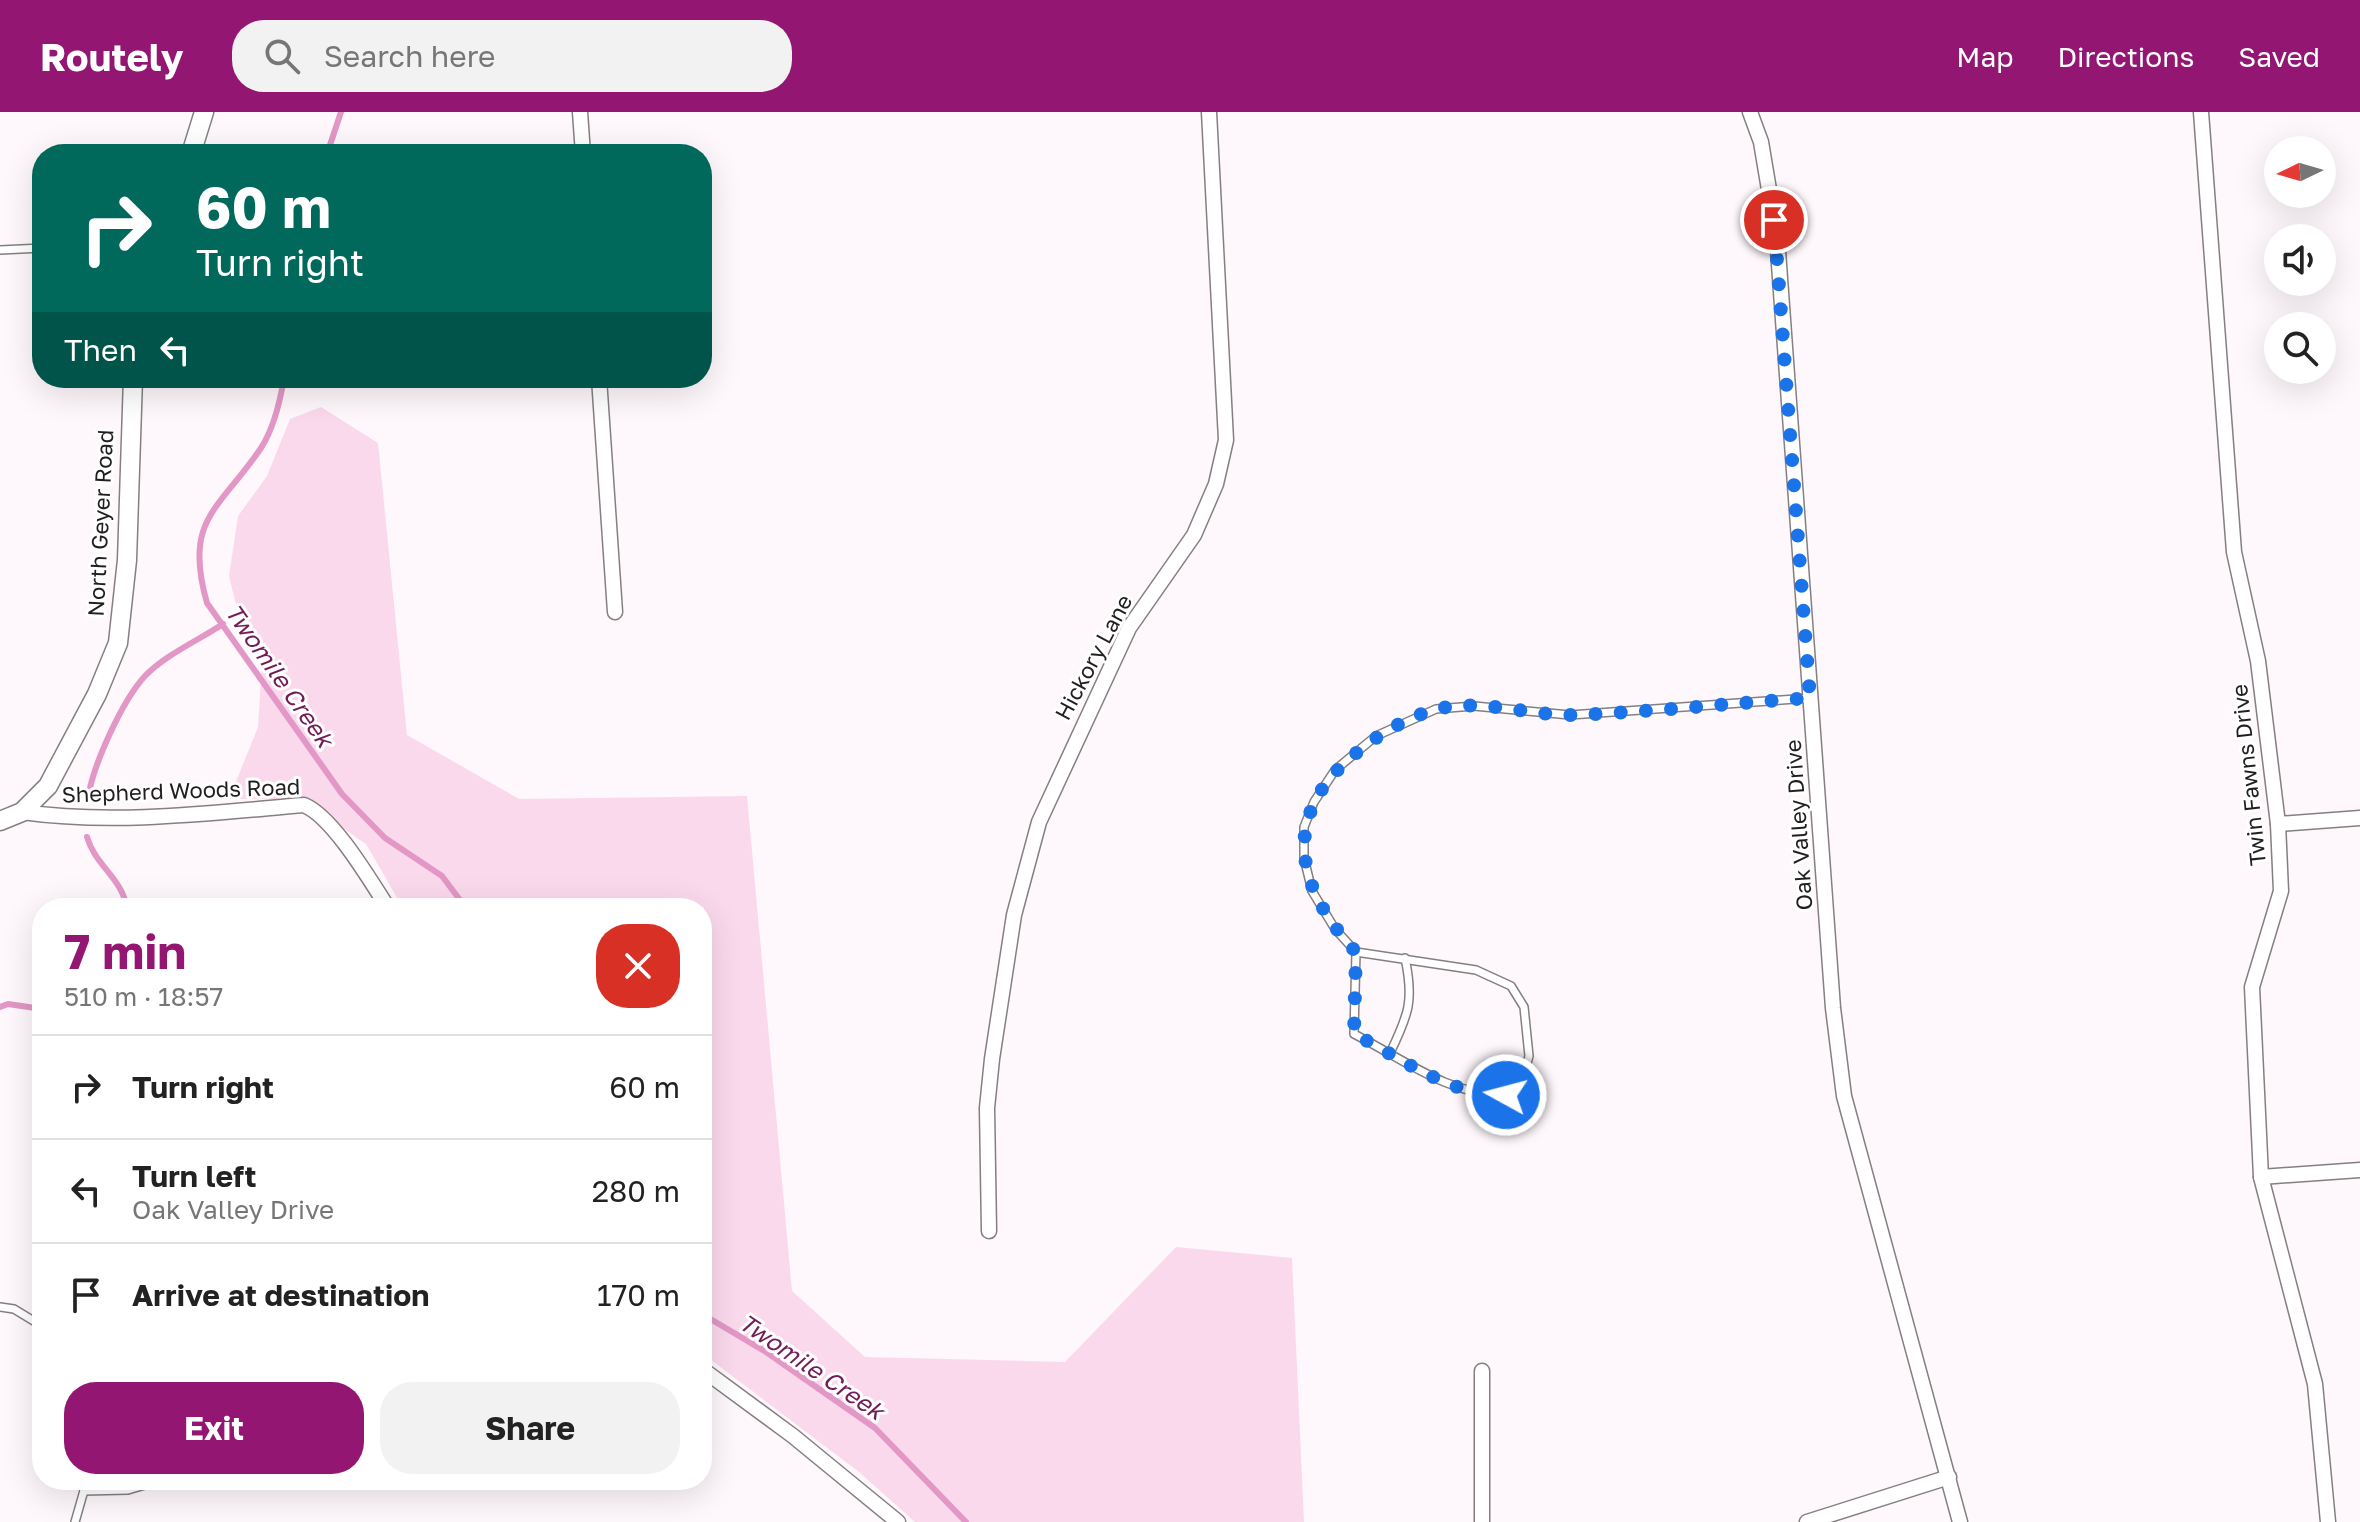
<!DOCTYPE html>
<meta charset="utf-8">
<style>
:root{--surface:#fff;--page:#f2f2f2;--text:#222;--muted:#767676;--line:#e0e0e0;--accent:#931672}
body{margin:0;font-family:"Golos Text",sans-serif;background:var(--page);color:var(--text);height:100vh;display:flex;flex-direction:column;font-size:30px;white-space:nowrap}
*{box-sizing:border-box;margin:0}
p{font-size:26px;color:var(--muted)}
.icon{flex:none;width:44px;height:44px;fill:none;stroke:currentColor;stroke-width:2;stroke-linecap:round;stroke-linejoin:round}
.map{position:relative;flex:1;overflow:hidden}
.panel{position:absolute;left:32px;top:786px;width:680px;height:592px;display:flex;flex-direction:column;background:var(--surface);border-radius:32px;box-shadow:0 8px 32px #0002}
.panel>*{flex:none}
.hud{position:absolute;left:32px;top:32px;width:680px;height:244px;border-radius:32px;box-shadow:0 8px 32px #0002;background:#00695c;color:#fff;overflow:hidden}
.needle{width:52px;rotate:265deg}
.tools{position:absolute;left:2264px;top:24px;display:grid;gap:16px}
.tools a{display:grid;place-items:center;width:72px;height:72px;border-radius:50%;background:var(--surface);box-shadow:0 8px 32px #0002;font-size:40px}
.pin{position:absolute;display:grid;place-items:center;width:68px;height:68px;color:#fff;margin:-34px;border:4px solid #fff;border-radius:50%;box-shadow:0 2px 8px #0007}
.me{position:absolute;width:88px;margin:-44px;rotate:277deg;stroke-linejoin:round;filter:drop-shadow(0 0 6px #0008)}
.turn{display:flex;align-items:center;gap:28px;height:168px;padding:0 32px;font-size:36px}
.turn .icon{width:104px;height:104px;stroke-width:2.5}
.turn b{display:block;font-size:56px;line-height:68px}
.then{display:flex;align-items:center;height:76px;padding:0 32px;background:#0003;gap:16px;font-size:30px}
.round{display:grid;place-items:center;flex:none;width:84px;height:84px;border-radius:32px;background:var(--page)}
.headline{display:flex;align-items:center;justify-content:space-between;height:136px;padding:0 32px}
h1{font-size:48px;font-weight:700;line-height:60px;color:var(--accent)}
.primary-button{display:flex;gap:16px;margin-top:auto;padding:16px 32px}
.primary-button a{flex:1;height:92px;border-radius:32px;background:var(--accent);color:#fff;font-size:32px;font-weight:700;line-height:92px;text-align:center}
.primary-button a+a{background:var(--page);color:var(--text)}
ul{padding:0;list-style:none}
li{display:flex;align-items:center;gap:24px;height:104px;padding:0 32px;border-top:2px solid var(--line)}
li div{flex:1}
li b{display:block;font-size:30px}
li em{font-style:normal}
header{display:flex;align-items:center;gap:48px;box-sizing:border-box;height:112px;padding:0 40px;background:var(--accent);color:#fff}
header strong{font-size:38px}
nav{display:flex;gap:44px;margin-inline-start:auto;font-size:28px}
.search{width:560px;height:72px;background:var(--page);display:flex;align-items:center;gap:20px;box-sizing:border-box;padding:0 28px;border-radius:32px;color:var(--muted);font-size:30px}
.map>svg:first-child{display:block}
.green{fill:#fad9ec}
.lines{fill:none;stroke-linecap:round;stroke-linejoin:round}
.stream{stroke:#e297c6;stroke-width:6}
.service-casing{stroke:#857f82;stroke-width:10}
.minor-casing{stroke:#857f82;stroke-width:17}
.tertiary-casing{stroke:#857f82;stroke-width:21}
.service{stroke:#fff;stroke-width:7}
.minor{stroke:#fff;stroke-width:14}
.tertiary{stroke:#fff;stroke-width:18}
.route{stroke:#1a73e8;stroke-width:14;stroke-dasharray:0 25.2}
.labels{text-anchor:middle;dominant-baseline:central;stroke-width:6;stroke-linejoin:round;paint-order:stroke}
.street-label{font-size:22px;fill:#201e1f;stroke:#fff}
.water-label{font-size:24px;font-style:italic;fill:#711c58;stroke:#fff}
</style>
<header>
<strong>Routely</strong>
<div class="search"><svg class="icon" aria-label="search" viewBox="0 0 24 24"><circle cx="10" cy="10" r="6"/><path d="M15 15l6 6"/></svg>Search here</div>
<nav><a>Map</a><a>Directions</a><a>Saved</a></nav>
</header>
<div class="map">
<svg width="2360" height="1410" viewBox="0 0 2360 1410">
<rect width="100%" height="100%" fill="#fef7fb"/>
<path class="green" d="M321,295L378,331L407,623L519,687L747,684L792,1179L865,1245L1065,1250L1176,1135L1292,1146L1304,1410H915L859,1360L702,1241V796H403L366,732L301,687H229L258,615L263,536L239,505L229,464L238,404L267,364L290,307Z"/>
<g class="lines">
<g class="stream">
<path d="M327,42L341,0"/>
<path d="M284,266C280,290 274,316 261,336C219,398 183,407 207,491L342,682L385,726L442,764L466,796"/>
<path d="M88,686C93,653 122,589 145,564C165,543 199,528 223,512"/>
<path d="M87,725C95,753 122,766 127,796"/>
<path d="M0,895L8,892L42,897"/>
<path d="M702,1202L766,1240L875,1316L966,1410"/>
</g>
<defs>
<g id="service">
<path d="M0,138L42,136"/>
<path d="M1356,840L1354,922C1401,946 1452,985 1506,983L1523,966L1529,944L1524,895L1511,874L1476,858L1356,840L1335,817L1312,779L1304,746V715L1314,690L1335,658L1376,624L1436,597L1474,594L1570,603L1810,586"/>
<path d="M1390,941C1409,902 1414,888 1405,846"/>
<path d="M0,1195L14,1197L42,1214"/>
<path d="M84,1379L128,1378L162,1368"/>
<path d="M75,1410L87,1368"/>
</g>
<g id="minor">
<path d="M580,0L583,42"/>
<path d="M1750,0L1761,30L1777,125L1833,896L1844,984L1960,1410"/>
<path d="M2201,0L2234,440L2258,549L2278,712L2281,779L2252,875L2261,1065L2315,1272L2328,1410"/>
<path d="M599,266L615,500"/>
<path d="M22,700C115,713 211,701 304,693C333,705 370,768 388,796"/>
<path d="M2278,712L2360,706"/>
<path d="M2261,1065L2360,1058"/>
<path d="M989,1119L987,996L992,947L1014,803L1039,710L1129,516L1194,423L1216,372L1226,328L1209,0"/>
<path d="M702,1257L793,1324L898,1410"/>
<path d="M1482,1259V1410"/>
<path d="M1807,1410L1949,1365"/>
</g>
<g id="tertiary">
<path d="M191,42L204,0"/>
<path d="M0,709L22,700L48,674L97,582L118,531L127,448L133,266"/>
</g>
</defs>
<use href="#service" class="service-casing"/>
<use href="#minor" class="minor-casing"/>
<use href="#tertiary" class="tertiary-casing"/>
<use href="#service" class="service"/>
<use href="#minor" class="minor"/>
<use href="#tertiary" class="tertiary"/>
</g>
<g class="lines">
<path class="route" d="M1506,983C1452,985 1401,946 1354,922L1356,840C1295,775 1280,703 1355,642C1378,623 1405,606 1434,598C1478,585 1528,604 1573,603C1652,600 1732,591 1810,586L1774,108"/>
</g>
<g class="labels">
<g class="street-label">
<text transform="translate(100 411) rotate(-87)">North Geyer Road</text>
<text transform="translate(1093 545) rotate(-62)">Hickory Lane</text>
<text transform="translate(2248 663) rotate(-96)">Twin Fawns Drive</text>
<text transform="translate(181 678) rotate(-2)">Shepherd Woods Road</text>
<text transform="translate(1798 713) rotate(-94)">Oak Valley Drive</text>
</g>
<g class="water-label">
<text transform="translate(280 563) rotate(55)">Twomile Creek</text>
<text transform="translate(812 1254) rotate(34)">Twomile Creek</text>
</g>
</g>
</svg>
<div class="tools">
<a><svg class="needle" viewBox="-14 -14 28 28"><path d="M0-13l5 13h-10z" fill="#e53935"/><path d="M0 13l5-13h-10z" fill="#767676"/></svg></a>
<a><svg class="icon" aria-label="sound" viewBox="0 0 24 24"><path d="M4 9h4l5-4v14l-5-4H4zM17 9q2 3 0 6"/></svg></a>
<a><svg class="icon" aria-label="search" viewBox="0 0 24 24"><circle cx="10" cy="10" r="6"/><path d="M15 15l6 6"/></svg></a>
</div>
<div class="pin" style="left:1774px;top:108px;background:#d93025"><svg class="icon" aria-label="arrive" viewBox="0 0 24 24"><path d="M6 21V4h12l-3 4 3 4H6"/></svg></div>
<svg class="me" style="left:1506px;top:983px" viewBox="-20 -20 40 40"><circle r="17" fill="#1a73e8" stroke="#fff" stroke-width="3"/><path d="M0-11L8 9 0 5-8 9z" fill="#fff"/></svg>
<div class="hud">
<div class="turn"><svg class="icon" aria-label="right" viewBox="0 0 24 24"><path d="M7 20v-9h11M14 6l5 5-5 5"/></svg><div><b>60 m</b>Turn right</div></div>
<div class="then">Then<svg class="icon" aria-label="left" viewBox="0 0 24 24"><path d="M17 20v-9H6M10 6l-5 5 5 5"/></svg></div>
</div>
<section class="panel">
<div class="headline"><div><h1>7 min</h1><p>510 m · 18:57</p></div><a class="round" style="background:#d93025;color:#fff"><svg class="icon" aria-label="close" viewBox="0 0 24 24"><path d="M6 6l12 12M18 6L6 18"/></svg></a></div>
<ul>
<li><svg class="icon" aria-label="right" viewBox="0 0 24 24"><path d="M7 20v-9h11M14 6l5 5-5 5"/></svg><div><b>Turn right</b></div><em>60 m</em></li>
<li><svg class="icon" aria-label="left" viewBox="0 0 24 24"><path d="M17 20v-9H6M10 6l-5 5 5 5"/></svg><div><b>Turn left</b><p>Oak Valley Drive</p></div><em>280 m</em></li>
<li><svg class="icon" aria-label="arrive" viewBox="0 0 24 24"><path d="M6 21V4h12l-3 4 3 4H6"/></svg><div><b>Arrive at destination</b></div><em>170 m</em></li>
</ul>
<div class="primary-button"><a>Exit</a><a>Share</a></div>
</section>
</div>
